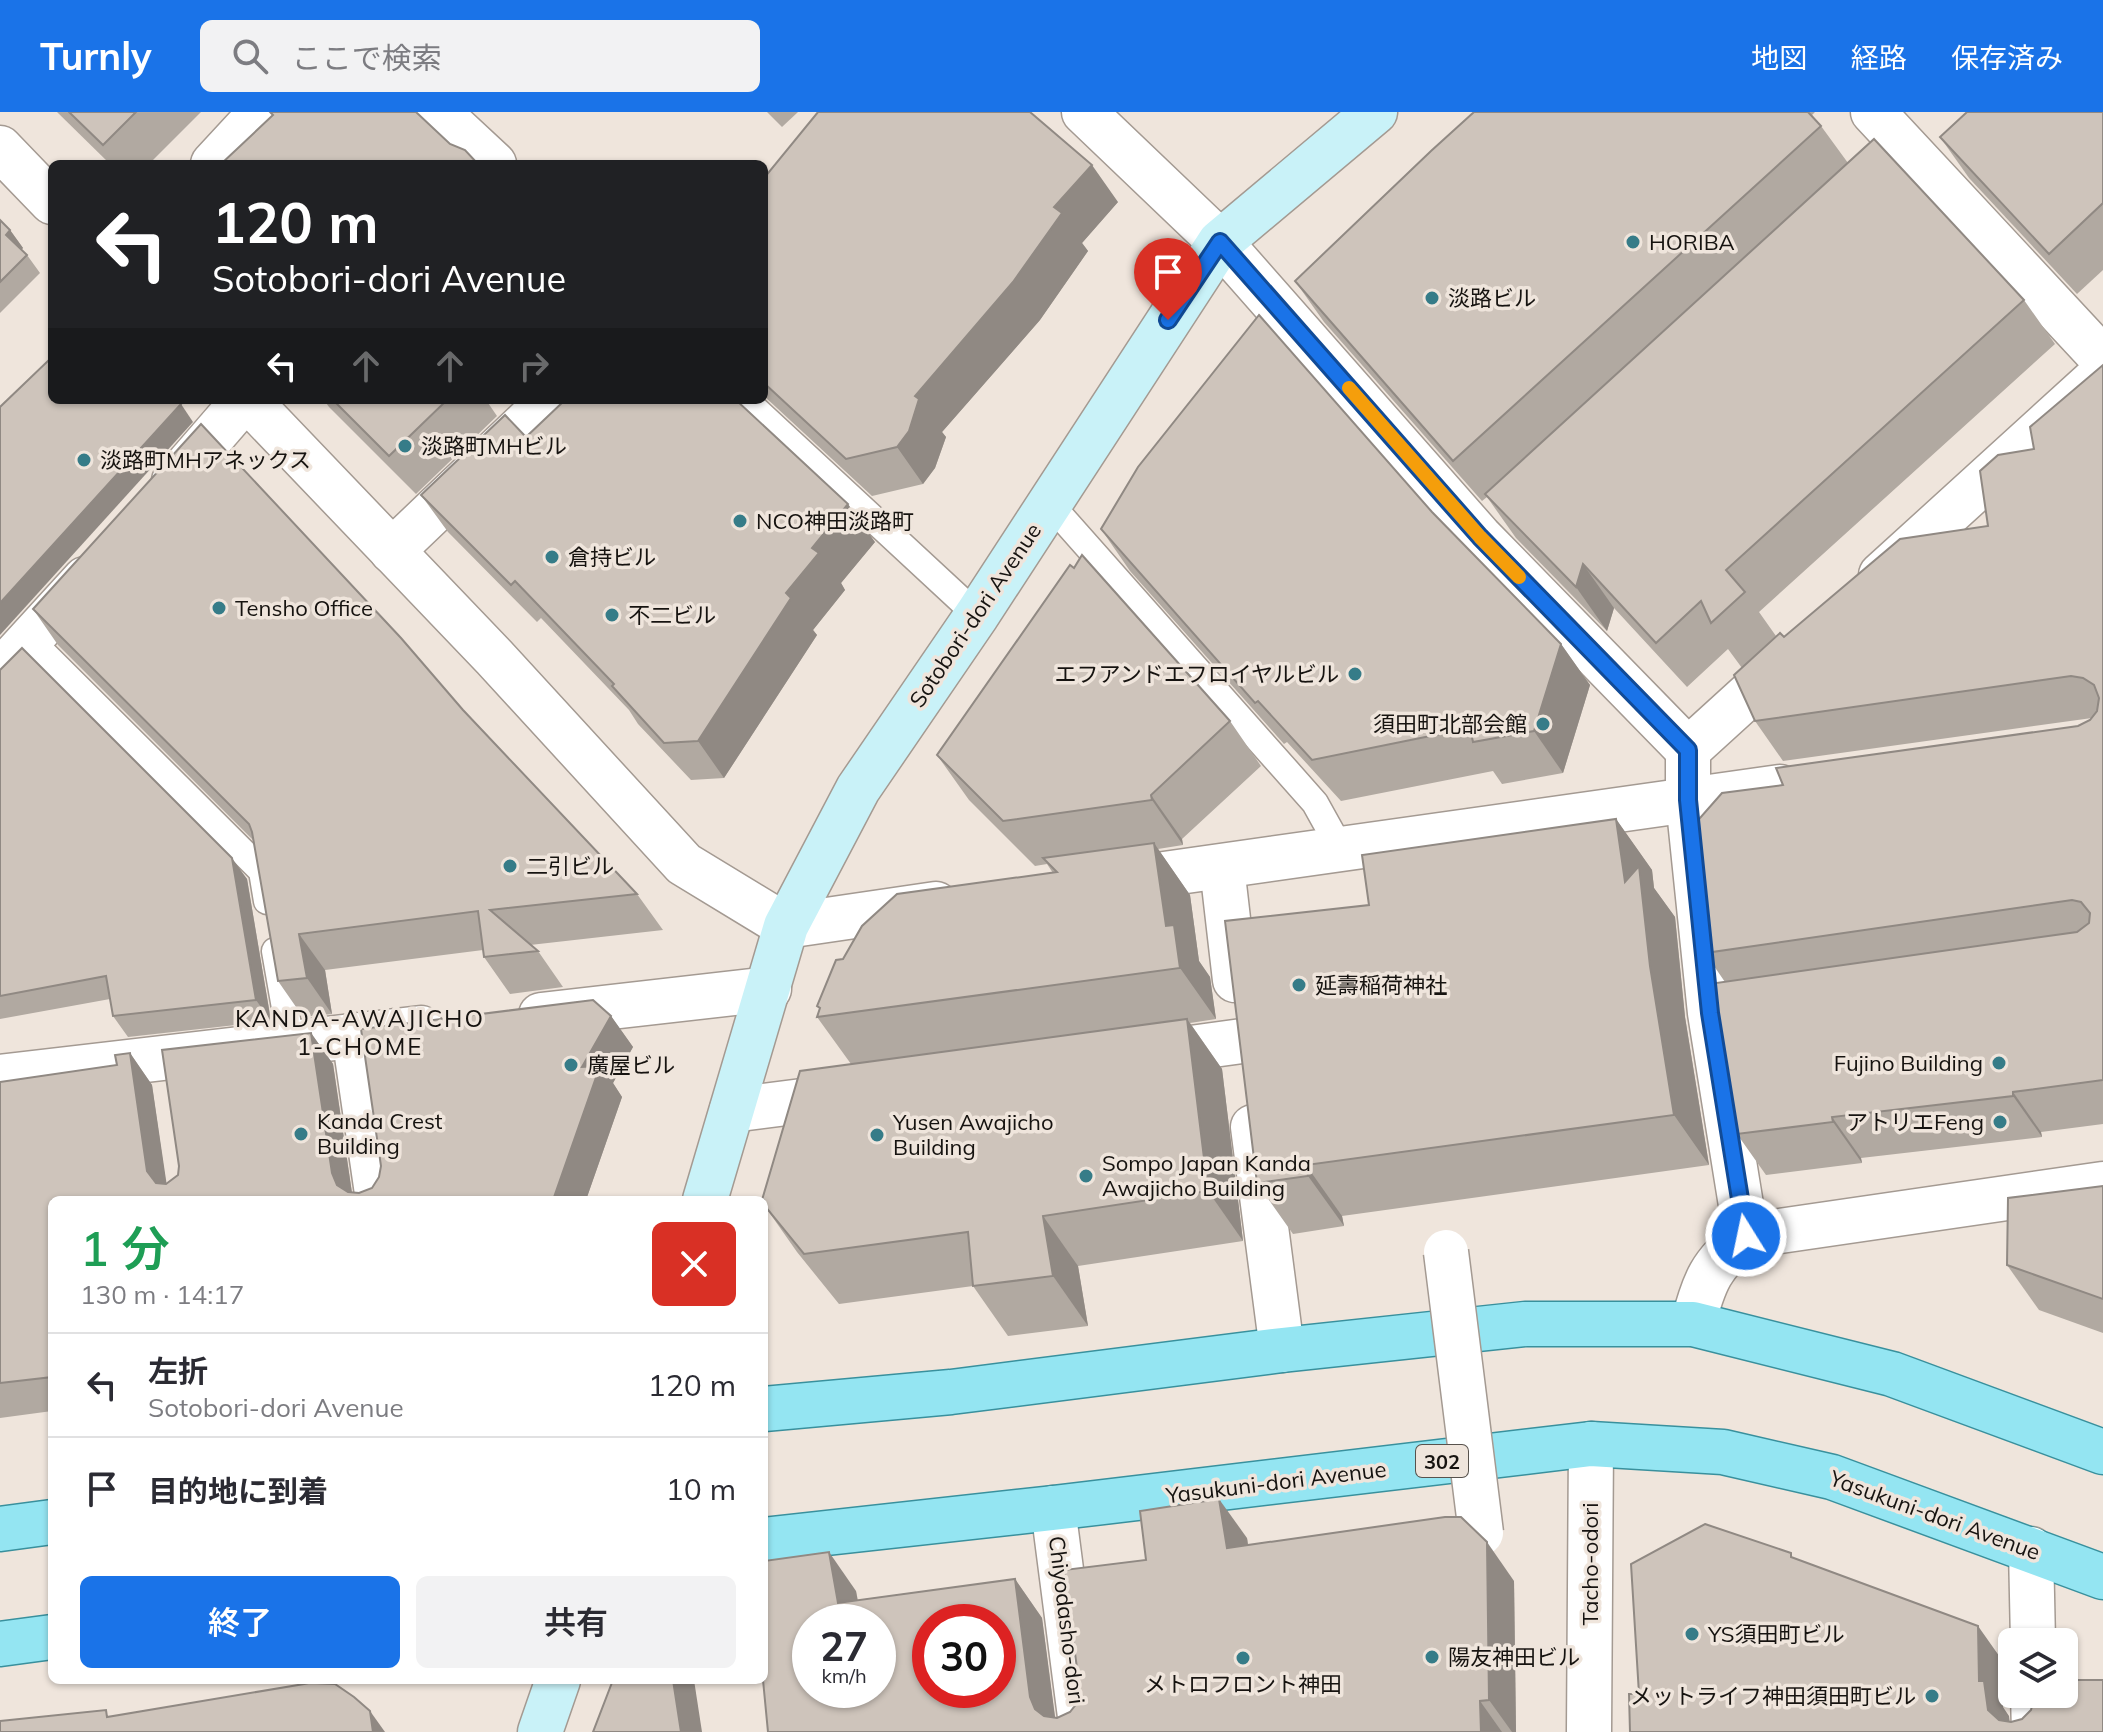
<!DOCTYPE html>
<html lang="ja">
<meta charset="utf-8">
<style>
:root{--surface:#fff;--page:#f2f2f3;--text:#2b2b33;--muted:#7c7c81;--line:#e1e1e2;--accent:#1a73e8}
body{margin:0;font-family:Mulish,"Noto Sans JP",sans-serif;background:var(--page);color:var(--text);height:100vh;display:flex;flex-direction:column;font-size:30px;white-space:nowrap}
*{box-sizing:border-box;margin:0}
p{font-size:26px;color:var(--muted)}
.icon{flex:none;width:44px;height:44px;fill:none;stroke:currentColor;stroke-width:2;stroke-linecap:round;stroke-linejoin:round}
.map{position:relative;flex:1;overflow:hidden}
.sheet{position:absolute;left:48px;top:1084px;width:720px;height:488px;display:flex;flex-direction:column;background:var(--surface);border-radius:12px;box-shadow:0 2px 6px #0004}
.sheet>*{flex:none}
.top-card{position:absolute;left:48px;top:48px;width:720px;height:244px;border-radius:12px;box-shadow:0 2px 6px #0004;background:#202124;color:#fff;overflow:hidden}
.fabs{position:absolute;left:1998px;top:1516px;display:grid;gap:16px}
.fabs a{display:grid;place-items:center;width:80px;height:80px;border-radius:12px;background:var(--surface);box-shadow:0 2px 6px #0004;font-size:40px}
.speed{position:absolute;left:792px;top:1492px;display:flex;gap:16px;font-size:40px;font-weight:700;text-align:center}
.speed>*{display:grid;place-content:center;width:104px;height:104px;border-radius:50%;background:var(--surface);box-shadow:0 2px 6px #0004;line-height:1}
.speed small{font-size:20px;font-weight:400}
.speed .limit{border:12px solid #d22;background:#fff;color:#111}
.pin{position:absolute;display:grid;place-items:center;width:68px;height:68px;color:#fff;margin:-82px -34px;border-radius:50% 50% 50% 0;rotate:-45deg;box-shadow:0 0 8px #0007}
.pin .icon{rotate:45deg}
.me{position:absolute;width:88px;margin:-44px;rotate:350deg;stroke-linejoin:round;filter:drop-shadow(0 0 6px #0008)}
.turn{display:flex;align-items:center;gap:28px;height:168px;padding:0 32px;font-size:36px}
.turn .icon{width:104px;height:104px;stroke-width:2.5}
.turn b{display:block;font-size:56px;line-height:68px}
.lanes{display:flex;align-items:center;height:76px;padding:0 32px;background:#0003;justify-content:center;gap:40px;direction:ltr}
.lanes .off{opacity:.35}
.round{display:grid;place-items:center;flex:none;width:84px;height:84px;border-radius:12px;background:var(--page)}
.head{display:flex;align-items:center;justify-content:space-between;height:136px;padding:0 32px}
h1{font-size:48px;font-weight:600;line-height:60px;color:#1e9e55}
.primary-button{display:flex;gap:16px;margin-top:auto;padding:16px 32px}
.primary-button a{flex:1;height:92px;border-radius:12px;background:var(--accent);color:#fff;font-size:32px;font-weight:600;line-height:92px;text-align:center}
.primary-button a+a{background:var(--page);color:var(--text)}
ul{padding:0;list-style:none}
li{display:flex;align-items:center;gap:24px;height:104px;padding:0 32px;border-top:2px solid var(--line)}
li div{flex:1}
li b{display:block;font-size:30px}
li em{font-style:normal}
header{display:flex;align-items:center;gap:48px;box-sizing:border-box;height:112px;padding:0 40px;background:var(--accent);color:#fff}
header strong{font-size:38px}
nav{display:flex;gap:44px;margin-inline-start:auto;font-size:28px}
.search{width:560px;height:72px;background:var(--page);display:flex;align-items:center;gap:20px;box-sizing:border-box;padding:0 28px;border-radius:12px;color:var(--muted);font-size:30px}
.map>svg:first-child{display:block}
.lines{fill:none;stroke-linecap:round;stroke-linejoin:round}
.lane-casing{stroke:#a49a92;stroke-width:29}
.street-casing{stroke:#a49a92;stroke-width:47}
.secondary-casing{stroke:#a49a92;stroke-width:47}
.primary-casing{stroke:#39909d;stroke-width:47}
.lane{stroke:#fff;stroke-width:26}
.street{stroke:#fff;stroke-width:44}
.secondary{stroke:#c9f2f8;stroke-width:44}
.primary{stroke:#94e5f2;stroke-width:44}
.street-bridge-casing{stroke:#a49a92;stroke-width:47;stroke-linecap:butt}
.street-bridge{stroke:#fff;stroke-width:44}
.wall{fill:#b1a9a1}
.shaded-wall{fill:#908983}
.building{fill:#cec4bb;stroke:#908983;stroke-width:2;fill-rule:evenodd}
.route-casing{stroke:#114b97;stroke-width:20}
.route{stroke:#1a73e8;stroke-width:14}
.slow{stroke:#f59e0b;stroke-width:14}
.poi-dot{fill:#367c88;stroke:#efe5dc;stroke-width:3}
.labels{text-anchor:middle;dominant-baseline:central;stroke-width:7;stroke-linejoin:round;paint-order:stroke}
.shield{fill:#efe5dc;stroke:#57524d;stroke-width:2}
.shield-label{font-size:20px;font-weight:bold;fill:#161310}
.poi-label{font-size:22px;fill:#161310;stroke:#efe5dc;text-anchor:start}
.street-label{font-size:22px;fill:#161310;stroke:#efe5dc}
.neighbourhood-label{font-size:24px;letter-spacing:2px;fill:#161310;stroke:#efe5dc}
</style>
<header>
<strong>Turnly</strong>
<div class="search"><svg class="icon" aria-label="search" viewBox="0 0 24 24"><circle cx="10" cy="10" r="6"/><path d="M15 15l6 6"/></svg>ここで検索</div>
<nav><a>地図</a><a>経路</a><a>保存済み</a></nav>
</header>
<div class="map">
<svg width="2103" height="1620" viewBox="0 0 2103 1620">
<rect width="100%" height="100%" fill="#efe5dc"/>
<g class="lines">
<defs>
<g id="lane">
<path d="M745,288L977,503"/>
<path d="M1049,391L1315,691L1340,736"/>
<path d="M30,528L262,759L267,789"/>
<path d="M275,839L291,930"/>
</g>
<g id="street">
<path d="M438,0L494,52"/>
<path d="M1084,0L1220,130L1480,425L1688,638"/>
<path d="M1873,0L2103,247"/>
<path d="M0,36L52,90"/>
<path d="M213,52L261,0"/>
<path d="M1848,89L1906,37"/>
<path d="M248,288L494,545L684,752L786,814L936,792"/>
<path d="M174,369L244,288"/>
<path d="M392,439L550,288"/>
<path d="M1881,463L2103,261"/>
<path d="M0,560L85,467"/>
<path d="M1222,755L1235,868"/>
<path d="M1115,769L1780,675"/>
<path d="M541,903L769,877"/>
<path d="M354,923L378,1088"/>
<path d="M1147,942L1242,929"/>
<path d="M0,965L421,916"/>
<path d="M732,998L849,983"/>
<path d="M1253,1015L1282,1238"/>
<path d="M1746,1124L1710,901L1688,688V638L1788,547"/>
<path d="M1693,1212C1704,1169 1711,1152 1746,1124L2103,1072"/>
<path d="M1053,1396L1082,1620"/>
<path d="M2031,1437L2033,1530"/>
<path d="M2033,1582L2034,1620"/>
<path d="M1589,1620L1591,1332"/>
</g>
<g id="secondary">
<path d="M705,1088L786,814L858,677L977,503L1220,130L1375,0"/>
<path d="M540,1620L558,1568"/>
</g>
<g id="primary">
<path d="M764,1297L951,1280L1282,1238L1525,1212H1693L1892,1262L2103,1340"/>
<path d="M0,1417L52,1410"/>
<path d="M764,1428L1053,1396L1591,1332L1723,1340L1832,1365L2103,1465"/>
<path d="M0,1532L52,1525"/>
</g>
</defs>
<use href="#lane" class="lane-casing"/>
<use href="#street" class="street-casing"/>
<use href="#secondary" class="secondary-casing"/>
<use href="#primary" class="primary-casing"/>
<use href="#lane" class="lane"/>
<use href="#street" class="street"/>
<use href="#secondary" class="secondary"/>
<use href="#primary" class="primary"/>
<defs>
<path id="street-bridge" d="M1446,1140L1481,1421"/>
</defs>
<use href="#street-bridge" class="street-bridge-casing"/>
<use href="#street-bridge" class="street-bridge"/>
</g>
<g class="wall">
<path d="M57,0H201L149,52H110Z"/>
<path d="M767,0H798L782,15Z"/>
<path d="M1474,0H1815L1812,3L1821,14L1848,51L2024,188L2055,232L1759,500L1776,524L1742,556L1728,537L1687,575L1614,496L1607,519L1516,426L1487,385L1482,389L1324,210L1295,169Z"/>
<path d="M2103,0V158L2077,182L1969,66L1940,25Z"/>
<path d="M764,66L1118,90L1082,131L1088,139L1040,208L942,320L946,325L935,356L923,372L872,384L764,284Z"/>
<path d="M0,108L10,118L23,136L21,138L27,143L40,161L0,201Z"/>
<path d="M2103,253V1012L2041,1020L2042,1025L1861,1046L1862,1051L1766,1063L1737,1022L1736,1015L1730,1006L1725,870L1705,841L1783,673L2078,614L2090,608L2092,606L1783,649L1755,609L1784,525L1988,414L2034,337Z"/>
<path d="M324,288H486L497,304L416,382L329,295Z"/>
<path d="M526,325L875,430L841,471L845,478L813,518L817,523L724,666L691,668L638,612L629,598L541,506L537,510L448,420L421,383Z"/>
<path d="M1432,400L1561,532L1590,573L1563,661L1502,672L1493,659L1341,689L1287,630L1284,632L1130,459L1101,417Z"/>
<path d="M1074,456L1230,609L1261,654L1182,727L1183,733L1158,737L1190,783L1199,849L1210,865L1216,907L1190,911L1222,957L1243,1129L1078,1154L1088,1214L1008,1224L973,1174L839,1192L797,1140L764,1093L851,952L817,905L820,897L817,894L843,847L1053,761L1047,752L1035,754L969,688L937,643Z"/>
<path d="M33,497L463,598L637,782L663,818L530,833L538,839L563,875L510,882L484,845L483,838L325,858L332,902L303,905L278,869L254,729L58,533Z"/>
<path d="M0,558L247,767L271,909L128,925L113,904L110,887L0,907Z"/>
<path d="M1616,707L1652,758L1654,776L1675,805L1685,905L1709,1053L1342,1104L1344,1114L1293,1122L1257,1071L1369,793Z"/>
<path d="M611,904L633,935L613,971L622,985L586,1088H52V1299L0,1306V970L117,953L130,941L152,973L166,1072L178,1063L311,921L333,952L352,1081H359L372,1076Z"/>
<path d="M2103,1074V1221L2039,1198L2007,1153Z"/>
<path d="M1247,1426L1248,1433L1514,1469L1516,1620H768L856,1479L857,1488L1015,1467L1042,1506L1055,1606H1057L1070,1600L1077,1591L1146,1448Z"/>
</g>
<g class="shaded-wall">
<path d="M1092,53L1118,90L1082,131L1088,139L1040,208L942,320L946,325L935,356L923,372L897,335L915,284L1054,95Z"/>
<path d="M10,118L23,136L18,141L6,123Z"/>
<path d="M181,292L193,310L0,523V491Z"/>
<path d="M848,392L875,430L841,471L845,478L813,518L817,523L724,666L698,629L812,436Z"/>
<path d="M1583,452L1614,496L1607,519L1576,475Z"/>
<path d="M1561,532L1590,573L1563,661L1534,619Z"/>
<path d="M1151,683L1182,727L1183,733L1152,688Z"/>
<path d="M1616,707L1652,758L1654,776L1675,805L1685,905L1709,1053L1674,1003L1625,770Z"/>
<path d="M1154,731L1190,783L1199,849L1210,865L1216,907L1180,856L1166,814Z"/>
<path d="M232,746L247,767L271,909L256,888Z"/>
<path d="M299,822L325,858L332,902L307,866Z"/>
<path d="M611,904L633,935L613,971L622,985L586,1088H553L582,955Z"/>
<path d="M1187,907L1222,957L1243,1129L1208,1079Z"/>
<path d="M311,921L333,952L353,1088L337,1073L332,1061Z"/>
<path d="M130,941L152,973L169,1088L147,1059Z"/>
<path d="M2013,980L2041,1020L2042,1025L2013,984Z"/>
<path d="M1832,1005L1861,1046L1862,1051L1833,1010Z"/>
<path d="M1306,1053L1342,1104L1344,1114L1308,1064Z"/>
<path d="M1043,1104L1078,1154L1088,1214L1053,1164Z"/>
<path d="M1219,1387L1247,1426L1254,1475L1227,1436Z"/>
<path d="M1487,1430L1514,1469L1516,1620H1512L1489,1588Z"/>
<path d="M829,1440L856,1479L862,1510L838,1491Z"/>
<path d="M1015,1467L1042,1506L1057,1620L1035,1597L1030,1585Z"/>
<path d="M1978,1514L2002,1548L2003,1595L2009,1604L2011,1620L1988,1598L1979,1569Z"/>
<path d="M673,1568H694L702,1620H681Z"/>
<path d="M1480,1589L1502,1620H1481Z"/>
<path d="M370,1599L385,1620H373Z"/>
</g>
<g class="building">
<path d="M69,0H136L103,33Z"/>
<path d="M270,0H416L450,32L465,38L478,52H221L273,3Z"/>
<path d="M818,0H1030L1092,53L1054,95L1062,101L1013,170L915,284L919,287L909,319L897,335L846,347L764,271V66Z"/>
<path d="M1474,0H1808L1821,14L1453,349L1295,169L1431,39Z"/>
<path d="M1967,0H2103V91L2049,142L1940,25Z"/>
<path d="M1874,27L2024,188L1726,458L1745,480L1711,511L1701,489L1656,531L1583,452L1576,475L1485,382Z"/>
<path d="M0,108L10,118L6,123L27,143L0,170Z"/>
<path d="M1259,203L1432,400L1561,532L1534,619L1473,630L1470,616L1312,648L1258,589L1255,591L1101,417L1138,355Z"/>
<path d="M52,245V288H177L181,292L0,491V295Z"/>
<path d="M2103,253V968L2013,980V984L1832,1005L1833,1010L1737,1022L1735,1005L1730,1006L1709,872L2077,820L2089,811L2090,801L2081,790L2072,788L1705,841L1692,715L1722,681L1783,673L1776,656L2078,614L2090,608L2097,599L2099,586L2094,573L2083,566L2071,564L1755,609L1734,563L1780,521L1784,525L1900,427L1988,414L1980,359L1998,343L2034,337L2030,315Z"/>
<path d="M333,288H447L389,344Z"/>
<path d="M565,288H736L848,392L812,436L819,441L786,481L791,486L698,629L664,631L612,574L614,572L515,469L511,473L421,383L505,303L526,325Z"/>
<path d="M201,312L401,526L463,598L637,782L490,798L538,839L484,845L478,799L299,822L307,866L278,869L252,720L249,712L33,497Z"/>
<path d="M1082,443L1230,609L1151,683L1152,688L1003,709L937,643L1070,453L1074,456Z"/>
<path d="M22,536L232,746L256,888L113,904L106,864L0,884V558Z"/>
<path d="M1616,707L1625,770L1639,754L1650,854L1674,1003L1306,1053L1308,1064L1257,1071L1225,809L1369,793L1362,743Z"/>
<path d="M1154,731L1166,814L1174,813L1180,856L817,905L820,896L817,894L836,848L843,847L862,814L897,782L1057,760L1043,746Z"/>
<path d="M593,888L611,904L582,955L600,954L553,1088H52V1265L0,1271V970L117,953L115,943L130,941L147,1059L156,1071L166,1072L178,1063L179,1054L162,938L311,921L332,1061L337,1073L348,1080L359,1081L372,1076L379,1065L381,1054L361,917Z"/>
<path d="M1187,907L1208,1079L1043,1104L1053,1164L973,1174L968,1120L804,1142L764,1093V1088H762L800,959Z"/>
<path d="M2103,1074V1187L2007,1153L2008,1086Z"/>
<path d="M1219,1387L1227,1436L1445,1405H1461L1487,1430L1489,1588L1480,1589L1481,1620H768L763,1568H764V1449L829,1440L838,1491L1015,1467L1030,1585L1035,1597L1044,1604L1057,1606L1070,1600L1077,1591L1080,1579L1064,1458L1146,1448L1140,1399ZM810,1510H878V1578H810ZM930,1510H998V1578H930Z"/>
<path d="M1705,1412L1791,1441V1445L1978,1514L1979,1569H1984L1988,1598L1999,1608L2011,1610L2022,1607L2031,1598L2035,1582H2064V1568H2103V1620H1630L1629,1582H1639L1631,1452Z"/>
<path d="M613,1568H673L681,1620H593Z"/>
<path d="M310,1571L335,1572L354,1585L370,1599L373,1620H0V1609L106,1598L107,1605Z"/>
</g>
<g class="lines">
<defs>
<path id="route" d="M1168,208L1220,130L1480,425L1688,638V688L1710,901L1746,1124"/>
</defs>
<use href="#route" class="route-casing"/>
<use href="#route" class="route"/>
<path class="slow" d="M1349,276L1480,425L1519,465"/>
</g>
<g class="poi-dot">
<circle cx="1633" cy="130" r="8"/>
<circle cx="1432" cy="186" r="8"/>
<circle cx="405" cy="334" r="8"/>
<circle cx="84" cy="348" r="8"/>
<circle cx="740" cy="409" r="8"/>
<circle cx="552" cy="445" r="8"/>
<circle cx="219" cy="496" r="8"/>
<circle cx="612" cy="503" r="8"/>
<circle cx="1355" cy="562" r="8"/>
<circle cx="1543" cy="612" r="8"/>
<circle cx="510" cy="754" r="8"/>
<circle cx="1299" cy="873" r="8"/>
<circle cx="1999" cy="951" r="8"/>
<circle cx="571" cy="953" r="8"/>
<circle cx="2000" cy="1010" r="8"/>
<circle cx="301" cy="1022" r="8"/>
<circle cx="877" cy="1023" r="8"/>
<circle cx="1086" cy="1064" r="8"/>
<circle cx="1692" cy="1522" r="8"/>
<circle cx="1432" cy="1545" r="8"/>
<circle cx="1243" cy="1546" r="8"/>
<circle cx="1932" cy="1584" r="8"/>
</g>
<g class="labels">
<rect class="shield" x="1416" y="1333" width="52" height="32" rx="6"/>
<g class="shield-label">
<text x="1442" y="1349">302</text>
</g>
<g class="poi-label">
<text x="1649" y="130">HORIBA</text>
<text x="1448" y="186">淡路ビル</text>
<text x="421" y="334">淡路町MHビル</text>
<text x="100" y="348">淡路町MHアネックス</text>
<text x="756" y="409">NCO神田淡路町</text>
<text x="568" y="445">倉持ビル</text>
<text x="235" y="496">Tensho Office</text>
<text x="628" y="503">不二ビル</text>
<text x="1339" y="562" text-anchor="end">エフアンドエフロイヤルビル</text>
<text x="1527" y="612" text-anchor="end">須田町北部会館</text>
<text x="526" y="754">二引ビル</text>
<text x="1315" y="873">延壽稲荷神社</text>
<text x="1983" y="951" text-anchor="end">Fujino Building</text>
<text x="587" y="953">廣屋ビル</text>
<text x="317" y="1009">Kanda Crest<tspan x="317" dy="25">Building</tspan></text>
<text x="893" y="1010">Yusen Awajicho<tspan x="893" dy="25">Building</tspan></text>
<text x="1984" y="1010" text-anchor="end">アトリエFeng</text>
<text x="1102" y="1051">Sompo Japan Kanda<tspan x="1102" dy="25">Awajicho Building</tspan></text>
<text x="1708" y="1522">YS須田町ビル</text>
<text x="1448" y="1545">陽友神田ビル</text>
<text x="1243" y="1572" text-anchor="middle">メトロフロント神田</text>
<text x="1916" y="1584" text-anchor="end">メットライフ神田須田町ビル</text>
</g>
<g class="street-label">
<text transform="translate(975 503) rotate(-56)">Sotobori-dori Avenue</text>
<text transform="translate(1276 1370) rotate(-7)">Yasukuni-dori Avenue</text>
<text transform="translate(1935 1403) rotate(20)">Yasukuni-dori Avenue</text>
<text transform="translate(1590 1452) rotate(-90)">Tacho-odori</text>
<text transform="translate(1067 1508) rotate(83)">Chiyodasho-dori</text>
</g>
<g class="neighbourhood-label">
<text x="360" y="906">KANDA-AWAJICHO<tspan x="360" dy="28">1-CHOME</tspan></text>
</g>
</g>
</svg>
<div class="fabs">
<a><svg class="icon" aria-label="layers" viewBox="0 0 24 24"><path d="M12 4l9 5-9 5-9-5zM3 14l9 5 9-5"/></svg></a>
</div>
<div class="speed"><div>27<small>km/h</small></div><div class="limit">30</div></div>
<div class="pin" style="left:1168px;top:208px;background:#d93025"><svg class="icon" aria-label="arrive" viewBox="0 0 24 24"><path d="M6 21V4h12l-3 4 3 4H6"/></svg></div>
<svg class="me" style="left:1746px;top:1124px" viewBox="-20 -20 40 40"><circle r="17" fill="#1a73e8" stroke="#fff" stroke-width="3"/><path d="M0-11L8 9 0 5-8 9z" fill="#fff"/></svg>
<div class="top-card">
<div class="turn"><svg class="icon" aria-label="left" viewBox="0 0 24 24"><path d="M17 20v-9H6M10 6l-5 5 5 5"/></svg><div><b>120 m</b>Sotobori-dori Avenue</div></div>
<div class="lanes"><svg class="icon" aria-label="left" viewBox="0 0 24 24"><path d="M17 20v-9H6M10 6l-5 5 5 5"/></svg><svg class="icon off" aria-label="ahead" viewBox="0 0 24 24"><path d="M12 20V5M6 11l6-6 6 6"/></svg><svg class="icon off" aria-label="ahead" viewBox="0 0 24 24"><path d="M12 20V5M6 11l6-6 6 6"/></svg><svg class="icon off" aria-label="right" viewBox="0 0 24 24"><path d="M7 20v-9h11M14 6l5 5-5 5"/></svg></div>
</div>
<section class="sheet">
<div class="head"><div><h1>1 分</h1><p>130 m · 14:17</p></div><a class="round" style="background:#d93025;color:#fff"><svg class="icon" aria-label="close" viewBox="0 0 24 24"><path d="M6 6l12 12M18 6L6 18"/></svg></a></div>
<ul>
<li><svg class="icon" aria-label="left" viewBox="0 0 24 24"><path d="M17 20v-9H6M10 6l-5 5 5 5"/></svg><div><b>左折</b><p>Sotobori-dori Avenue</p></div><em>120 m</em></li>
<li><svg class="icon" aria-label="arrive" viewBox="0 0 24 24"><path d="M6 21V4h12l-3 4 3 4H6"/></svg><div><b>目的地に到着</b></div><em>10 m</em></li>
</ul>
<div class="primary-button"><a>終了</a><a>共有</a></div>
</section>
</div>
